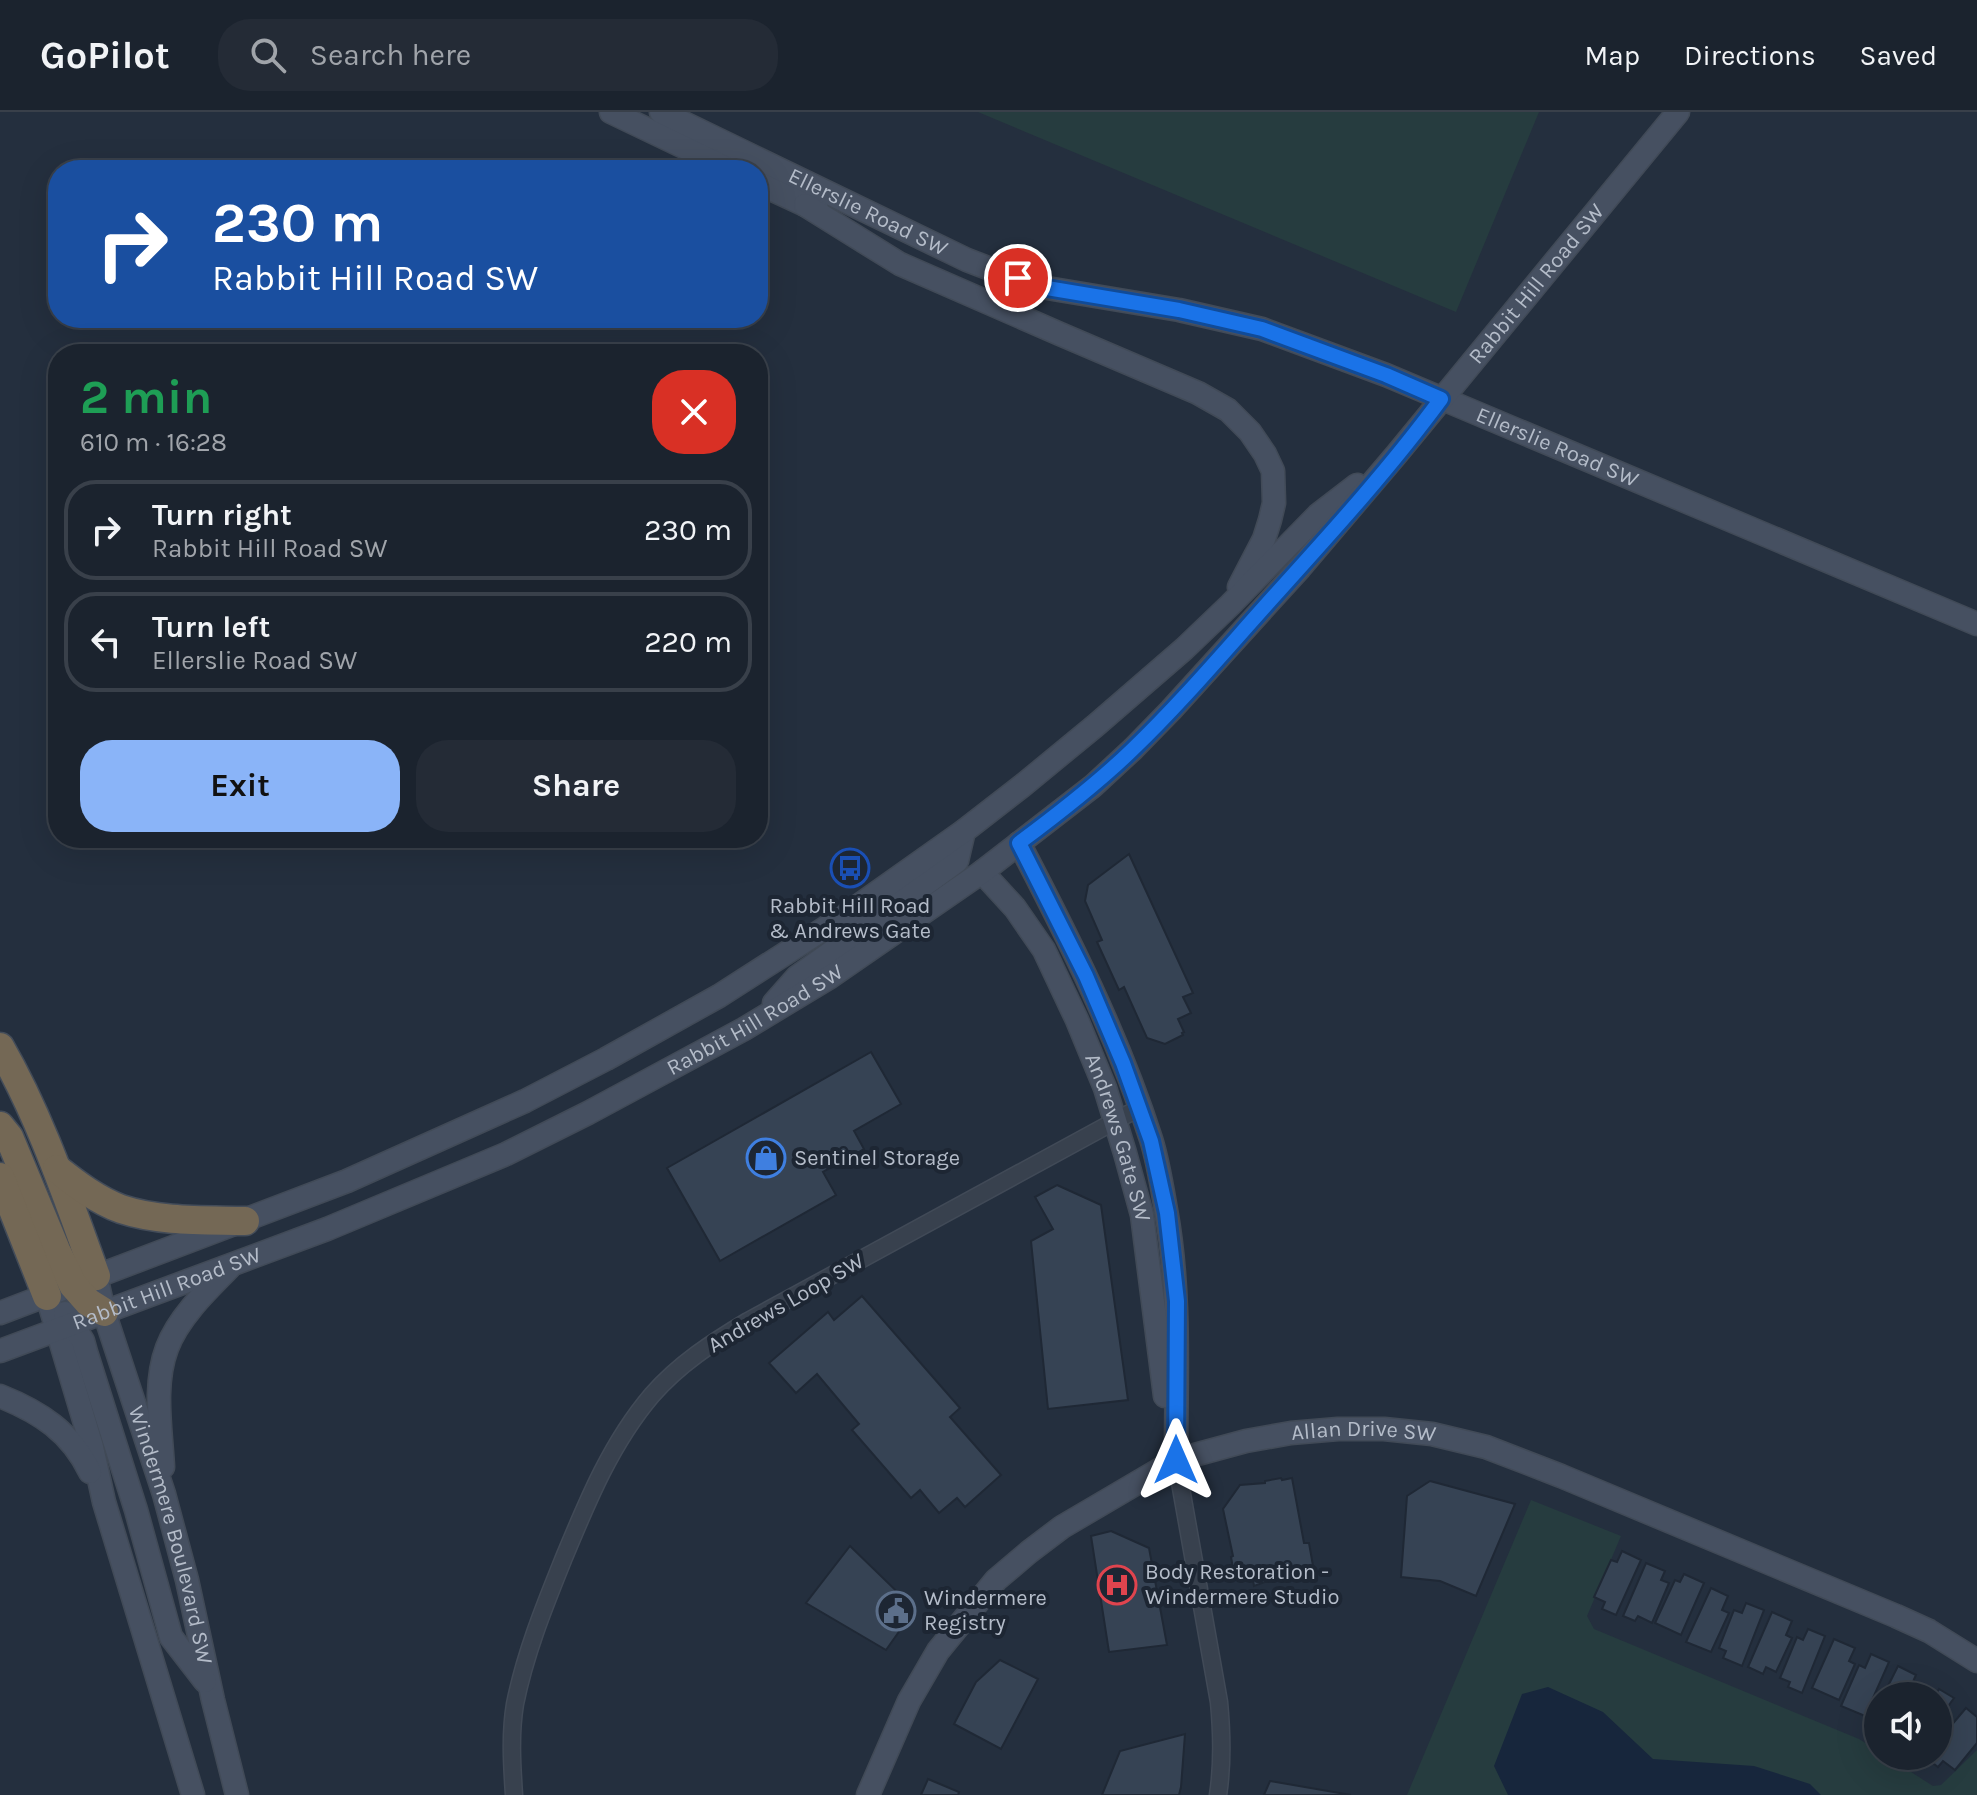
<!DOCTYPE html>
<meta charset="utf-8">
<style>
:root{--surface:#1b232e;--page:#242b36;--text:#f1f3f6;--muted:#a0a4aa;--line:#39404a;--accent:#8ab4f8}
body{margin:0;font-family:Karla,sans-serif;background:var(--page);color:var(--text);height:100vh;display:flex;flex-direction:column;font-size:30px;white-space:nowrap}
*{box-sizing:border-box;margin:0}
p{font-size:26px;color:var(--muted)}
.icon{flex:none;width:44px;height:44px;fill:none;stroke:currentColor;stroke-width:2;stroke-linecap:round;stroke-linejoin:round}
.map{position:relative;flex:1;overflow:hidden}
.drawer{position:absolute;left:48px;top:232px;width:720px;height:504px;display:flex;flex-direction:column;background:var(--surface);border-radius:32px;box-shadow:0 8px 32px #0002,0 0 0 2px var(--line)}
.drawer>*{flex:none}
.hud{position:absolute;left:48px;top:48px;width:720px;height:168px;border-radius:32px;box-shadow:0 8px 32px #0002,0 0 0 2px var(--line);background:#1a4fa0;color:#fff;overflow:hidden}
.buttons{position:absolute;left:1864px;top:1570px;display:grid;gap:16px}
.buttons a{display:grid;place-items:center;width:88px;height:88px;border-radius:50%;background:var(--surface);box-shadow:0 8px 32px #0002,0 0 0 2px var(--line);font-size:40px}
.pin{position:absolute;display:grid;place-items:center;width:68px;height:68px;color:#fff;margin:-34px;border:4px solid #fff;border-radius:50%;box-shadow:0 2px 8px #0007}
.me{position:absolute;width:88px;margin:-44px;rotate:0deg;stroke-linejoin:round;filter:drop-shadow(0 0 6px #0008)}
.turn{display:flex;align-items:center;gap:28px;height:168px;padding:0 32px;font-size:36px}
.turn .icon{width:104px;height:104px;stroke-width:2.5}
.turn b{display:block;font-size:56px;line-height:68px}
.round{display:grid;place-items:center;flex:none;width:84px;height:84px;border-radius:32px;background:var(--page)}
.summary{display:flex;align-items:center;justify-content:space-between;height:136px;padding:0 32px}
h1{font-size:48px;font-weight:700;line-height:60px;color:#1e9e55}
.action{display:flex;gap:16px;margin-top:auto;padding:16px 32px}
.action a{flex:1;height:92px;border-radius:32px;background:var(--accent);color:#111;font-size:32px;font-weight:700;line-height:92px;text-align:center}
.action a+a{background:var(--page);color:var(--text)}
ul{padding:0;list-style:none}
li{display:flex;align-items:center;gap:24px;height:100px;margin:0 16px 12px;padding:0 16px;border:4px solid var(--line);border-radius:32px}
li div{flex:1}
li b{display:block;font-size:30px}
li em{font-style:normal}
header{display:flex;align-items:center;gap:48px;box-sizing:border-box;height:112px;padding:0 40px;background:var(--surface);border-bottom:2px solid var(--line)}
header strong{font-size:38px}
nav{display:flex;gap:44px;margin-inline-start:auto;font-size:28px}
.search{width:560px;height:72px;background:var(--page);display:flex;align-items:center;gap:20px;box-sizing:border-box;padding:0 28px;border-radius:32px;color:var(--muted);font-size:30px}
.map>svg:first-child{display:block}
.green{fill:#263c3f}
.water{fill:#17263c}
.building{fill:#364354;stroke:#1f2835;stroke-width:2}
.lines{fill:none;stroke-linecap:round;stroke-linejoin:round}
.street-casing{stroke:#414a57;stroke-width:19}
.secondary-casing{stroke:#414a57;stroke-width:25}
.highway-casing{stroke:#434c59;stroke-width:31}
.street{stroke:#38414e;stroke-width:16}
.secondary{stroke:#465061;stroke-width:22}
.highway{stroke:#746855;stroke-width:28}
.route-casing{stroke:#114b97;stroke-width:20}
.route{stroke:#1a73e8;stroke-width:14}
.labels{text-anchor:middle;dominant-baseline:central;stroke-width:8;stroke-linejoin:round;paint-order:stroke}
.street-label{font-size:22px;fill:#b4bcc9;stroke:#1d2633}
.poi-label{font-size:22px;fill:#b4bcc9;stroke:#1d2633;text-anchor:start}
</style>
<header>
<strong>GoPilot</strong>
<div class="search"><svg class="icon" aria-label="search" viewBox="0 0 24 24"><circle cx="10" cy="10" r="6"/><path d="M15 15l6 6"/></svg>Search here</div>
<nav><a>Map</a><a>Directions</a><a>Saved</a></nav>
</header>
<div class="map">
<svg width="1977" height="1683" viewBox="0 0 1977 1683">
<rect width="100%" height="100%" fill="#242f3e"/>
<g class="green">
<path d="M978,0H1539L1456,200Z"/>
<path d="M1531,1388L1621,1424L1587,1504L1594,1517L1859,1627L1878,1639V1644H1886L1933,1674L1941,1673L1977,1638V1683H1407Z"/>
</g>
<path class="water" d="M1548,1575L1603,1600L1653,1647L1754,1654L1810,1672L1821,1683H1508L1494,1654L1522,1582Z"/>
<g class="building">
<path d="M1129,742L1193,881L1183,885L1191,901L1178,907L1184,920L1182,921L1183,923L1165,932L1147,926L1124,875L1119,878L1097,830L1102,828L1085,789L1088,773Z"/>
<path d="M871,940L901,992L854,1019L864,1037L823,1060L836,1083L720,1149L667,1056Z"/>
<path d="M1057,1073L1101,1093L1128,1288L1048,1297L1031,1129L1053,1117L1035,1085Z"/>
<path d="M862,1184L960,1296L950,1305L1001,1363L965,1395L957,1386L939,1401L920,1378L911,1386L852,1318L859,1312L817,1262L796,1281L769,1251L828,1200L834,1208Z"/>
<path d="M1281,1366L1282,1368L1292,1366L1304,1431H1309L1315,1465H1279L1254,1474L1252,1462L1236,1464L1235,1456H1233L1231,1445L1233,1444L1223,1397L1240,1373L1265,1371V1369Z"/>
<path d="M1430,1369L1515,1392L1476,1484L1440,1469L1401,1465L1407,1384Z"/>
<path d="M1111,1419L1149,1436L1167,1533L1109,1540L1091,1424Z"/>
<path d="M850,1434L915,1497L886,1538L806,1491Z"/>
<path d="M1622,1439L1641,1448L1616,1503L1602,1497L1605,1490L1594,1485L1611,1448L1617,1450Z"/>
<path d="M1646,1451L1665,1459L1661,1468L1669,1471L1652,1511L1638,1504L1635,1509L1623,1504Z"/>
<path d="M1684,1462L1704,1471L1681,1523L1655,1511L1675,1468L1680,1470Z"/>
<path d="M1711,1476L1728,1484L1722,1498L1729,1501L1711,1540L1686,1530Z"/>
<path d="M1746,1491L1764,1498L1742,1554L1723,1546L1726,1539L1719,1536L1734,1498L1742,1501Z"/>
<path d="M1772,1500L1792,1509L1786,1523L1792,1526L1776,1560L1766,1555L1763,1562L1748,1555Z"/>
<path d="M1808,1517L1825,1524L1802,1581L1788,1575L1790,1570L1780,1566L1797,1525L1803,1528Z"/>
<path d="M1834,1527L1855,1536L1849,1549L1855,1552L1839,1588L1812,1576Z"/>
<path d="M1871,1542L1889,1550L1865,1604L1841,1594L1859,1553L1865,1556Z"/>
<path d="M1000,1548L1038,1567L1001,1637L954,1612L976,1570Z"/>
<path d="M1898,1554L1916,1563L1911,1574L1918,1577L1915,1584H1883Z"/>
<path d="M1939,1577L1954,1586L1944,1600L1948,1603L1938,1618V1584H1935Z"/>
<path d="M1966,1596L1977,1605V1631L1955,1658L1943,1649L1938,1655L1925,1645L1938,1644V1629Z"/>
<path d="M1185,1622L1181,1675L1179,1683H1102L1120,1639Z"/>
<path d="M928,1667L959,1680L958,1683H921Z"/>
<path d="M1270,1669L1351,1683H1264Z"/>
</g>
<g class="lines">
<defs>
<g id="street">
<path d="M1176,1348L1219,1590C1222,1622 1223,1651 1218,1683"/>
<path d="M514,1683C512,1653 510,1622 515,1592C525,1542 544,1495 563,1448C587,1390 611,1331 652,1283C679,1252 713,1230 748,1209L1139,996"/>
</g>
<g id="secondary">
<path d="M611,0L732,58"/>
<path id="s1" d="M661,0L967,148L1035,174L1179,198L1262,217L1386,263L1977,512"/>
<path d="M758,71L818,99"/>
<path d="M805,93L900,152L1060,222L1198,281L1228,298L1250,320L1265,342L1273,359L1274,391L1270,408L1264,427L1239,475"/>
<path d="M1019,731C1069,827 1118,924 1151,1027C1158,1049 1162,1075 1166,1098C1181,1180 1176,1265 1176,1348"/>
<path id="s2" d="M982,760L1015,796L1044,838L1077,908L1105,976L1125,1041L1142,1103L1165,1284"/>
<path d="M774,891L797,865L811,855L957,749L964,719"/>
<path id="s3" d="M96,1164L104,1200L164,1382L187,1468L213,1588L237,1683"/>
<path d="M47,1184L92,1335L104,1390L193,1683"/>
<path d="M0,1201L347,1069L525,989L606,947L719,884L844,804L964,719L1022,674L1095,614L1184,537L1230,493L1318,403L1357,373"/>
<path d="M65,1201L83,1229L86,1240L136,1398L171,1525L205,1569"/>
<path id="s4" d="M0,1239L327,1117L506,1042L588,1001L744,917L830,865L982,760L1093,674L1133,637L1171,598L1300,456L1396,343L1678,0"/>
<path d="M0,1284C40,1300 71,1320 90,1360"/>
<path d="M163,1355C161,1317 153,1273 167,1236C178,1206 207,1178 229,1156"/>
<path id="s5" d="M868,1683L909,1589L938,1539L996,1468L1029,1440L1062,1415L1176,1348L1246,1329L1291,1321L1338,1317H1384L1432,1322L1486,1335L1561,1364L1896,1504L1929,1519L1977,1549"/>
</g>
<g id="highway">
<path d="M0,935C41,1006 68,1088 96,1164"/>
<path d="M0,1014L9,1025L56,1138L73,1173L88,1190L104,1200"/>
<path d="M57,1057C76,1072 97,1088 121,1097C160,1110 204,1108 245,1109"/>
<path d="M0,1065L47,1184"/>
</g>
</defs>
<use href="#street" class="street-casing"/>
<use href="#secondary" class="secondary-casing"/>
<use href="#highway" class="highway-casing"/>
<use href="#street" class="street"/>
<use href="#secondary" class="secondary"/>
<use href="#highway" class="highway"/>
</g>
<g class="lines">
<defs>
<path id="route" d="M1018,166L1035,174L1179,198L1262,217L1386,263L1441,287C1391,355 1333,419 1276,482C1229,534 1183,589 1132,638C1097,672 1058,702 1019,731L1086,864L1123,951L1151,1029L1167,1101L1177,1189L1176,1348"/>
</defs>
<use href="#route" class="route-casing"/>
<use href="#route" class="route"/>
</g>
<defs>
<symbol id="bus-ring" viewBox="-11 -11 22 22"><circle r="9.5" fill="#1d2633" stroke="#1a4fb4" stroke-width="1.5"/><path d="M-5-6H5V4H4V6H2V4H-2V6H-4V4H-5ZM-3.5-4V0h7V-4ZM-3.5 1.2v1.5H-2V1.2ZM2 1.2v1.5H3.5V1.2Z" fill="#1a4fb4"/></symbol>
<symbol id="shop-ring" viewBox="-11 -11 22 22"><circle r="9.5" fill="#1d2633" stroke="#3f7fe0" stroke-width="1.5"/><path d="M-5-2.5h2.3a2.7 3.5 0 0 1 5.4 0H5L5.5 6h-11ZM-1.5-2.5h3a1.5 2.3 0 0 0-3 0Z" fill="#3f7fe0"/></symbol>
<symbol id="hospital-ring" viewBox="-11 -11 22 22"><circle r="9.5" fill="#1d2633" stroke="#e0444e" stroke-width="1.5"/><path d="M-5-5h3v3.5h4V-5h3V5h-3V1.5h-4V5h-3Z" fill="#e0444e"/></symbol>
<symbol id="civic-ring" viewBox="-11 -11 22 22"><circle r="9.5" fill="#1d2633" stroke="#5c6f8a" stroke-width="1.5"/><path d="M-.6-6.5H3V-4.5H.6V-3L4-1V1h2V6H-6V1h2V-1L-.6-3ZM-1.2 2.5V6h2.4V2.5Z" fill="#5c6f8a"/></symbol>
</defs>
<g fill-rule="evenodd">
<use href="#bus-ring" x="828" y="734" width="44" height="44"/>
<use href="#shop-ring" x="744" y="1024" width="44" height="44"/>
<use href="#hospital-ring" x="1095" y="1451" width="44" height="44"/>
<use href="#civic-ring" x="874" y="1477" width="44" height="44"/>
</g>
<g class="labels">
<g class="street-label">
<text stroke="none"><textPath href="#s1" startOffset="230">Ellerslie Road SW</textPath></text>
<text stroke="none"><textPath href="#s4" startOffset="1908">Rabbit Hill Road SW</textPath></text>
<text stroke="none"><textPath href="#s1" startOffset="962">Ellerslie Road SW</textPath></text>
<text stroke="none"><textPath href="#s4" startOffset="826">Rabbit Hill Road SW</textPath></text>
<text stroke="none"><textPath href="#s2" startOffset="302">Andrews Gate SW</textPath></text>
<text stroke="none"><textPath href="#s4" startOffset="178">Rabbit Hill Road SW</textPath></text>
<text transform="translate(786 1191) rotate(-30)">Andrews Loop SW</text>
<text stroke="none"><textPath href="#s5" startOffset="660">Allan Drive SW</textPath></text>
<text stroke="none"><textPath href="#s3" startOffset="270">Windermere Boulevard SW</textPath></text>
</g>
<g class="poi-label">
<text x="850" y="794" text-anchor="middle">Rabbit Hill Road<tspan x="850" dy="25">&amp; Andrews Gate</tspan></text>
<text x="794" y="1046">Sentinel Storage</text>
<text x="1145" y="1460">Body Restoration -<tspan x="1145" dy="25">Windermere Studio</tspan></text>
<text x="924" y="1486">Windermere<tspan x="924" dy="25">Registry</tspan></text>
</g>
</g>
</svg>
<div class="buttons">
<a><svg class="icon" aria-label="sound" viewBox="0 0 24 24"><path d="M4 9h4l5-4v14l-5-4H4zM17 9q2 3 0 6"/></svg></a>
</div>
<div class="pin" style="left:1018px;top:166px;background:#d93025"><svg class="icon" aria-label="arrive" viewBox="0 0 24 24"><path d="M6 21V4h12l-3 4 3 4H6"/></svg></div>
<svg class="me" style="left:1176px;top:1348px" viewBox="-20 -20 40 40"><path d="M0-17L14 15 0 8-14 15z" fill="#1a73e8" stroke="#fff" stroke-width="4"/></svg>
<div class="hud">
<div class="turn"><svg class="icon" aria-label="right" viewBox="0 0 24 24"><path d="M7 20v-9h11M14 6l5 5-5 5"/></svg><div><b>230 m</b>Rabbit Hill Road SW</div></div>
</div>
<section class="drawer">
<div class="summary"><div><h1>2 min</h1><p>610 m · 16:28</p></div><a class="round" style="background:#d93025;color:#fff"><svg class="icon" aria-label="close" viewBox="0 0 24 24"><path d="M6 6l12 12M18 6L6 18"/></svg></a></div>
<ul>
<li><svg class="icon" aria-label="right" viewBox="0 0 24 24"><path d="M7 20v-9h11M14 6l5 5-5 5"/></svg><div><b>Turn right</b><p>Rabbit Hill Road SW</p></div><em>230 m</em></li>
<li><svg class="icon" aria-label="left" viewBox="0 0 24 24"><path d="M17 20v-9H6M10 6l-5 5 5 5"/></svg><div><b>Turn left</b><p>Ellerslie Road SW</p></div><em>220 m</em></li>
</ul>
<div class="action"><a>Exit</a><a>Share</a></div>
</section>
</div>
